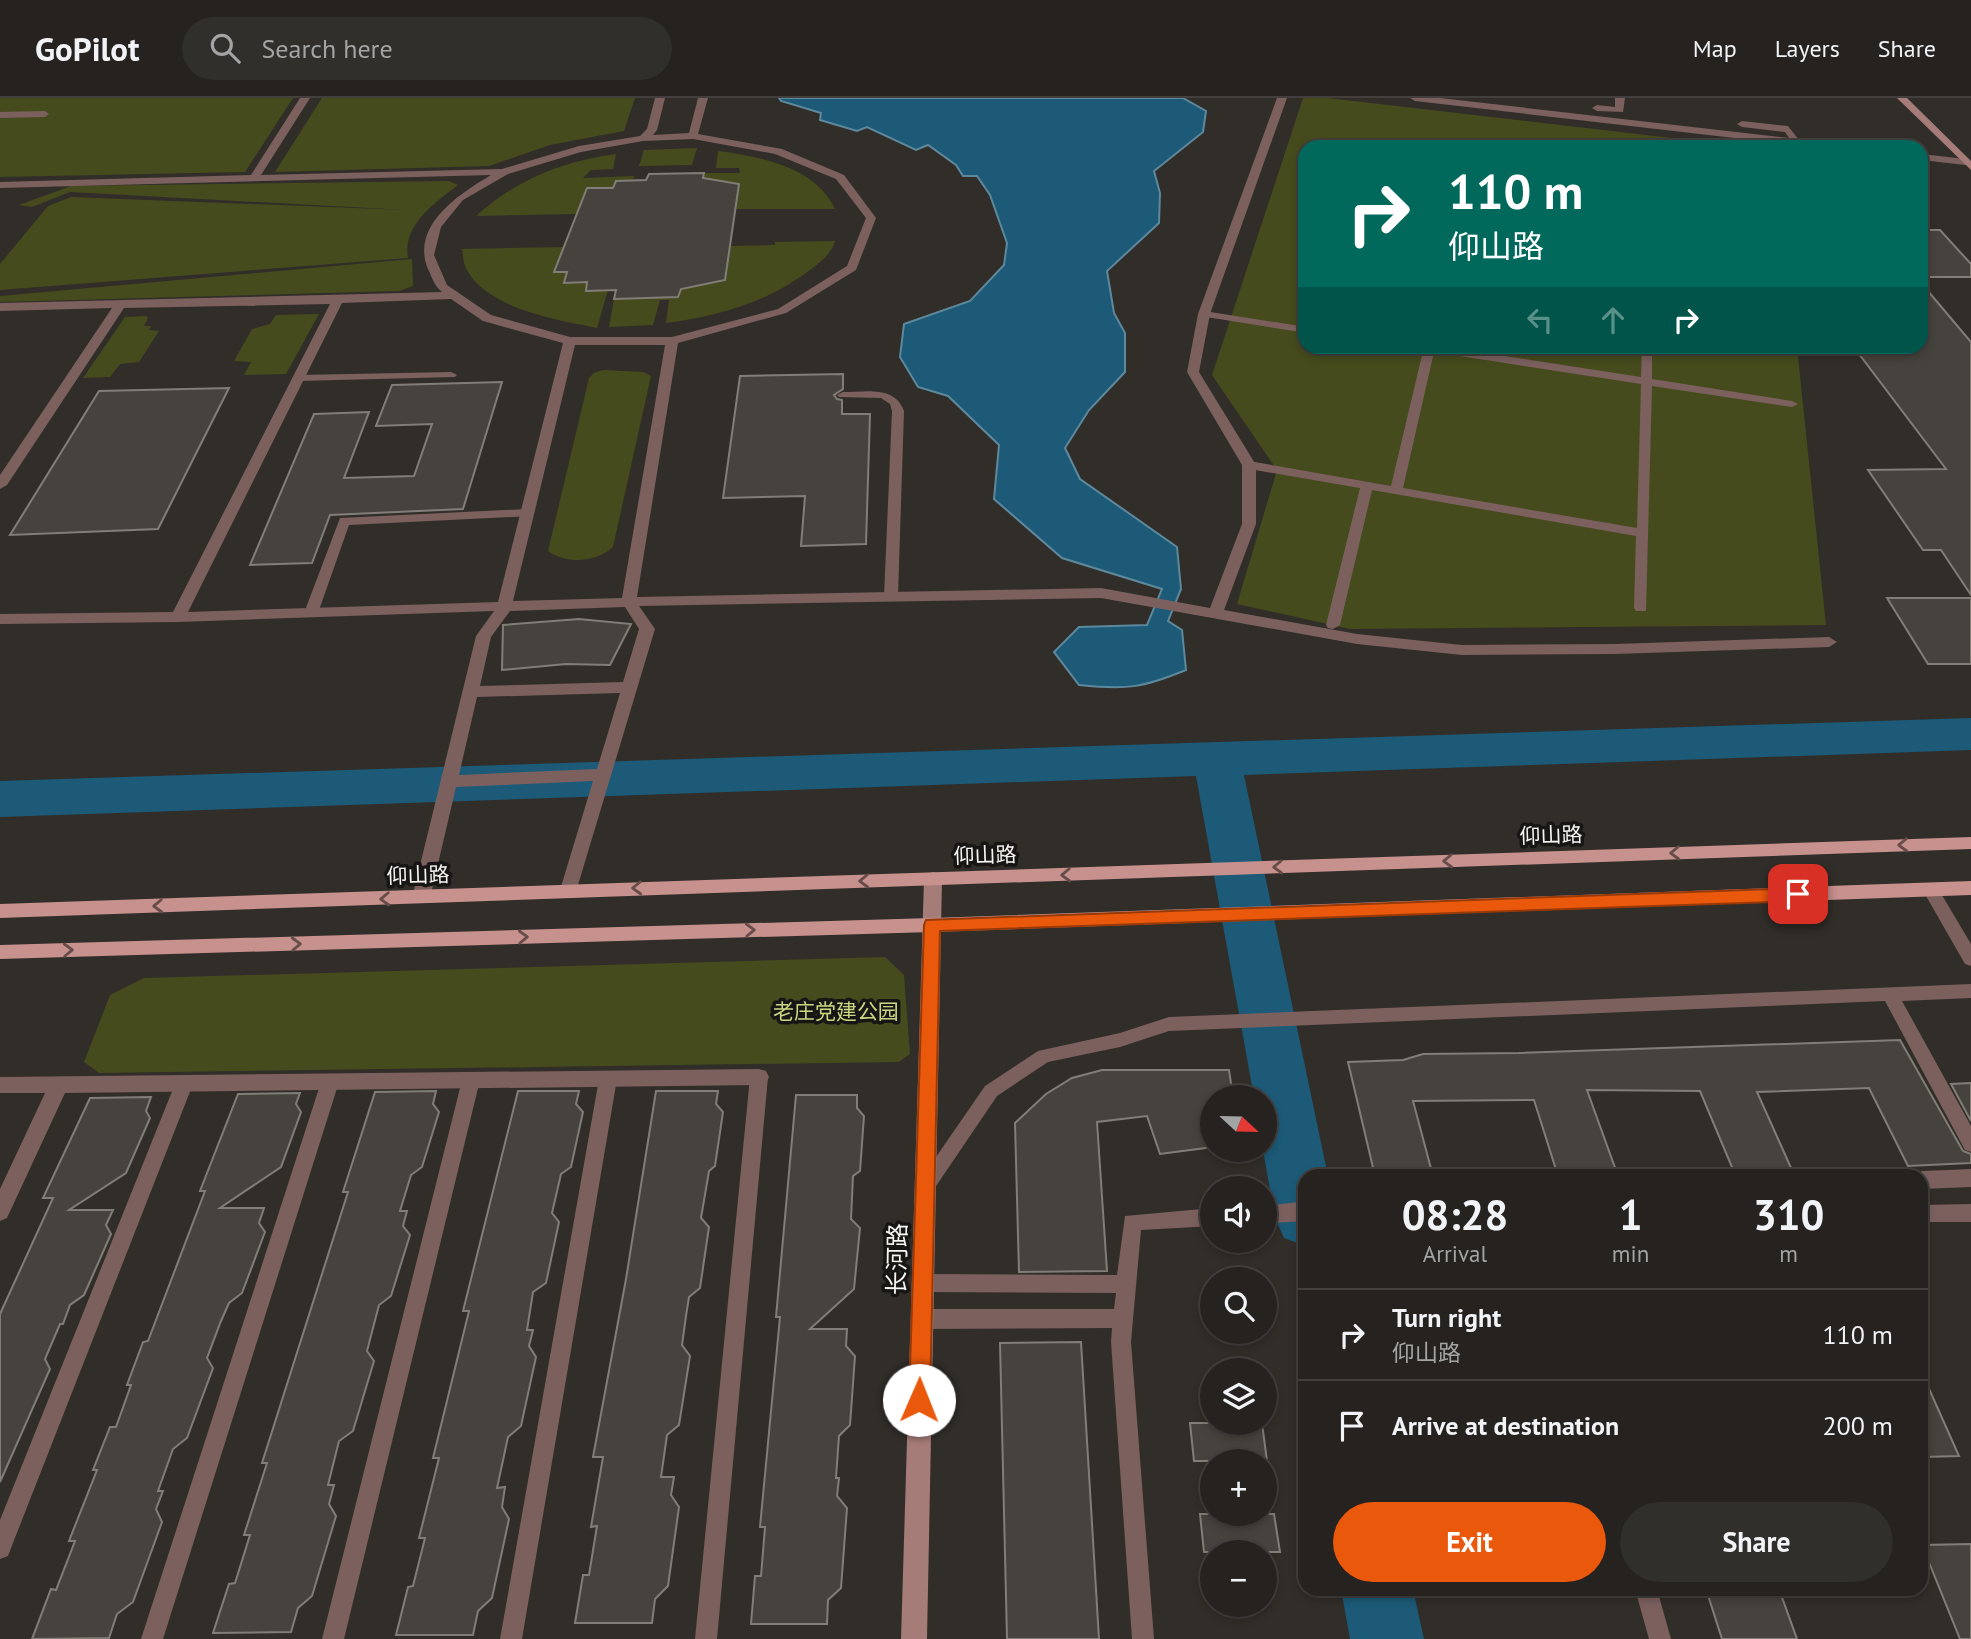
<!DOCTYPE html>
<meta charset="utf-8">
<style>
:root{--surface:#25221f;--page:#312f2c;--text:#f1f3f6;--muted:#a3a4a4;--line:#423f3d;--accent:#ea580c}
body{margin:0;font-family:"PT Sans","Noto Sans SC",sans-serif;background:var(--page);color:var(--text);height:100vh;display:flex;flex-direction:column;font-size:26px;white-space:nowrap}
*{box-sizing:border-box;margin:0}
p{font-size:23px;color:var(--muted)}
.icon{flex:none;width:38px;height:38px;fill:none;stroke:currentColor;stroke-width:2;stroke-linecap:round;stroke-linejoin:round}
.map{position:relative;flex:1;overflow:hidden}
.panel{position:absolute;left:1298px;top:1071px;width:630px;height:427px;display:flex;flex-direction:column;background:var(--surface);border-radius:21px;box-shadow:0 4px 10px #0003,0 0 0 2px var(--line)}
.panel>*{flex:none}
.banner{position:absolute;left:1298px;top:42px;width:630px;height:214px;border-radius:21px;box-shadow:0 4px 10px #0003,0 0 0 2px var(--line);background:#00695c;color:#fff;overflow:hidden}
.needle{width:46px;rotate:112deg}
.buttons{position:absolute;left:1200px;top:987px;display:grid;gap:14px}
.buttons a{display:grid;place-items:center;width:77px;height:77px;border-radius:50%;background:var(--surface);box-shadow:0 4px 10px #0003,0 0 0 2px var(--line);font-size:35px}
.pin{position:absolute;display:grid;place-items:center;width:60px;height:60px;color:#fff;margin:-30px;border-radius:14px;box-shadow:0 4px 10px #0006}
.me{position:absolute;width:77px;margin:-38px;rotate:1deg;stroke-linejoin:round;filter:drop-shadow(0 0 5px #0008)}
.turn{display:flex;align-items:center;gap:24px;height:147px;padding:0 35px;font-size:32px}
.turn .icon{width:91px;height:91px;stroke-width:2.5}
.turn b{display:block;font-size:49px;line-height:60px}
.lanes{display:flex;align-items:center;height:66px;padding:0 35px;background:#0003;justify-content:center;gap:35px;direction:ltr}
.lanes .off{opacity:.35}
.eta{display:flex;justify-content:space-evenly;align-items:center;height:119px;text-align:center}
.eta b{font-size:42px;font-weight:700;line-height:49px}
.cta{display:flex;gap:14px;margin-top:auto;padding:14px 35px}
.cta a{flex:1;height:80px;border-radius:42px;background:var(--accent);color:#fff;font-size:28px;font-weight:700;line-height:80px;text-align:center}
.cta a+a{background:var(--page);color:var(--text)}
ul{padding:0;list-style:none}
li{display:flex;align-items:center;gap:21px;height:91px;padding:0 35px;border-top:2px solid var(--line)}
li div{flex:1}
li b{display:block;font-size:26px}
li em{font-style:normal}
header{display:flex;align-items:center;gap:42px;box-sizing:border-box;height:98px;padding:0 35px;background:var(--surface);border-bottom:2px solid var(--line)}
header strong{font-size:33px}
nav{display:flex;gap:38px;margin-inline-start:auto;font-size:24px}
.search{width:490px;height:63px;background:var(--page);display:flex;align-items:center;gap:18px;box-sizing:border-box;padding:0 24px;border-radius:38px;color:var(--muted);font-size:26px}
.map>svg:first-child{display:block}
.green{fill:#464b1d}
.water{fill:#1c5a77;stroke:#5e889c;stroke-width:2}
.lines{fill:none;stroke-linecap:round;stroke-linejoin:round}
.river{fill:#1c5a77;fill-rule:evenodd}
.building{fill:#46423d;stroke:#817d77;stroke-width:2}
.lane{fill:#7b605e;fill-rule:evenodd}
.street{fill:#7b605e;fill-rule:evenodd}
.secondary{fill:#a67c78;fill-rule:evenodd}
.primary{fill:#c7918d;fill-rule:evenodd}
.oneway{stroke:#664d4a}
.route{fill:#ea580c;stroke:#983908;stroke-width:2}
.labels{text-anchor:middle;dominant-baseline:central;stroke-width:7;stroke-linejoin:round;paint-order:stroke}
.street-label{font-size:21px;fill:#f7f4f1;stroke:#171614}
.park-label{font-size:21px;fill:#ccd682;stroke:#171614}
.near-street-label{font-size:24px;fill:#f7f4f1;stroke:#171614}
</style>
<header>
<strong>GoPilot</strong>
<div class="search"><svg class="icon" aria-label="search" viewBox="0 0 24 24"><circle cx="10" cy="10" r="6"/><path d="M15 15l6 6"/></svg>Search here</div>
<nav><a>Map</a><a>Layers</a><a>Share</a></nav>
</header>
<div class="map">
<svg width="1971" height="1541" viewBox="0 0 1971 1541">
<rect width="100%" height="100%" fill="#312d29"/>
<g class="green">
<path d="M0,0H293L245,74L0,79Z"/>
<path d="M322,0H635L624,33L550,47L489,68L275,74Z"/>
<path d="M1303,0H1328L1749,49H1306V248L1797,249L1826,527L1350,531L1237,506L1277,372L1212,277Z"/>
<path d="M697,50L692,67L639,68L644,52Z"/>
<path d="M718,53C761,59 815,68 835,111H736L738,86L703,80L704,75H740L739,70H716Z"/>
<path d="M616,56L613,71L591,72L583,80L635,78C625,92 603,90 587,91L577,116L476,118C515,82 563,63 616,56Z"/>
<path d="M449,83L458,87C435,105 402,127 408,160L0,192V166L48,108L71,99L406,112L70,94L32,109L19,107L71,88Z"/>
<path d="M835,143C832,155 821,164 811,171C769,204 719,218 666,225L669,202H660L653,227L609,229L614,201L642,200L643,196L656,195V200L678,199L681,191L724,182L731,148L775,147V144Z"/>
<path d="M565,149L555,174H567L587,184V193L608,192L597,230C557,222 483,210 465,168C463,163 463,156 462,151Z"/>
<path d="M412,161L413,188L399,193L0,204V198Z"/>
<path d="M319,216L286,276L244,277L251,264L234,263L252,231L270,226L276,217Z"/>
<path d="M146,218L148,220L144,228H151L149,232L159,233L139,264L120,266L110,279L83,280L125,219Z"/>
<path d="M603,272L643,274L651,278L613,449C597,464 567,467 548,453L589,280L594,275Z"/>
<path d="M885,859L904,877L910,956L899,964L99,975L84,964L110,897L144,880Z"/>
</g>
<path class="water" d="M779,0H1183L1206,13L1203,34L1154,73L1160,95L1159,125L1107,173L1114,215L1125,235V274L1089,312L1065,350L1080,381L1177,449L1181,491L1168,523L1182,532L1186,572C1142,590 1127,592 1079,587L1054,554L1079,529L1147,527L1162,491L1062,460L994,401L999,347L948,298L918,289L900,259L904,226L970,203L1004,167L1007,145L990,97L977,78H963L956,67L928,47L916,52L867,29L857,33L820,22L821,15L781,3Z"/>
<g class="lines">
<g class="river">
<path d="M1971,620V652L1244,677L1328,1078H1306V1148L1284,1140L1275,1120L1263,1052L1265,999H1254L1196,678L0,719V683Z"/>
<path d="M1341,1491H1413L1424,1541H1350Z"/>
</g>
</g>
<g class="building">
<path d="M704,75L703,80L739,86L725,182L681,191L678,199L614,201L616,192L586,193L587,184L564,185L567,174H554L587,90H613L616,83L646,82L649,76Z"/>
<path d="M1922,132H1940L1971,166V179H1922Z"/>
<path d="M1922,186L1971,244V497L1941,452H1923L1868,372L1946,371L1853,248H1922Z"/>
<path d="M843,276V291L834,297L837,301L842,302V316H870L866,446L801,448L805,398L723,400L740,278Z"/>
<path d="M502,284L463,411L330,417L312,465L250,467L314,316L369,314L344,380L414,378L432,326L376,328L392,287Z"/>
<path d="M229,290L158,431L10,437L99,293Z"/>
<path d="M1887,500H1971V566H1928Z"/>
<path d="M579,521L631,526L610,567L566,566L502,572L503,527Z"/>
<path d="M1900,942L1963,1053L1971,1056V1065L1908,1068L1869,990L1757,994L1792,1072L1734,1074L1700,993L1587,992L1618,1078H1558L1534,1002L1413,1003L1433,1078H1375L1348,964L1403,962L1423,956L1519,955Z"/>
<path d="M1102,972H1229L1233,999H1213V1049L1160,1056L1147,1018L1097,1024L1107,1173L1019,1174L1015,1025L1046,996L1072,980Z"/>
<path d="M1971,985V1023L1951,986Z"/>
<path d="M436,993L433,1006L439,1014L422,1069L411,1077L400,1113H407L403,1128L410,1137L391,1198L379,1207L367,1253L374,1263L353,1333L339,1343L328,1387H334L329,1406L336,1418L312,1498L298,1510L291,1534L213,1535L229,1486L235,1485L250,1437H244L267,1365H262L348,1094H343L375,994Z"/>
<path d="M518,993H579L576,1006L583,1014L571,1069L561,1076L552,1115L559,1124L546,1185L533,1194L527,1232H533L529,1248L536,1259L521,1328L508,1339L497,1390L505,1389L502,1409L509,1421L492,1500L478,1513L473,1537H396L408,1489L413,1488L425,1440H419L439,1360H433L469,1213H463Z"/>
<path d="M656,993H718L716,1006L723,1014L715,1068L709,1073L701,1120L709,1129L700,1190L689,1199L686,1218L682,1247L690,1258L679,1327L667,1337L661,1379H674L671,1397L679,1409L668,1488L655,1501L652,1525H575L583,1477H589L597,1428L591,1429L603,1359H593L626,1181Z"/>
<path d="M300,995L296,1006L301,1014L281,1069L220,1110H264L259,1125L265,1134L242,1195L229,1205L221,1223L207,1260L213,1270L187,1340L173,1351L158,1393H163L156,1411L162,1424L133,1504L117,1516L109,1540L32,1541L51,1491L56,1492L75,1443H69L97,1372H93L110,1329H116L131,1287H127L143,1244L148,1243L205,1093H200L238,996Z"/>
<path d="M796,997H857V1010L864,1018L860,1073L853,1078L851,1121L860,1130L854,1191L810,1231H847L846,1248L855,1258L850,1327L839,1338L836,1380H839L837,1398L847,1410L841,1490L828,1502L827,1526H751L755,1478H761L765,1429H760L780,1219H776Z"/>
<path d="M151,999L146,1013L150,1020L126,1075L69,1112H113L106,1127L111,1136L84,1197L70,1207L63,1226H60L45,1261L50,1271L0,1384V1216L53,1100H43L90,1000Z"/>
<path d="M1081,1244L1099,1541H1007L1000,1245Z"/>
<path d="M1922,1275L1959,1358L1922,1359Z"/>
<path d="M1190,1325H1262L1267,1363H1194Z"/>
<path d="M1200,1416H1274L1280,1454H1204Z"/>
<path d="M1971,1446V1541H1960L1922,1447Z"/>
<path d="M1706,1491H1779L1797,1541H1722Z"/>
</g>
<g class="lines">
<g class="lane">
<path d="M0,14L45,13L49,16L45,19L0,20Z"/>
<path d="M1204,213L1306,229V235L1200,218L1199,216Z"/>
<path d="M1410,248H1440L1641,279L1642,248H1652V281L1792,303L1798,306L1792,309L1652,288L1646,513H1636L1634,510L1636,438L1372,392L1340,527L1333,531L1328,530L1326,527L1360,390L1249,371L1243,367L1249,363L1391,388L1423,253ZM1434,254L1641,286L1637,430L1403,390Z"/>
<path d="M451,274L457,277L455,279L299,283L293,280L299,277Z"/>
<path d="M843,294C865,294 895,287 904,313L898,498L891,502L884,498L892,313L890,306L881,300L839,299L837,297Z"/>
<path d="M527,411L531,412V418L349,427L318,515L311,519L304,515L340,420Z"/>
<path d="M1930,785L1936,787L1971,846V868L1965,866L1922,791L1924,787Z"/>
<path d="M1971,886V900L1902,903L1971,1028V1054L1965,1052L1885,903L1169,933L1120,949L1048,964L997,998L932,1094L925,1096L918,1094L916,1088L985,988L1038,953L1120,935L1169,919Z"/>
<path d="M759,972L765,974L768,979L717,1541H695L750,979L753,974Z"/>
<path d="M608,973L614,976L617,981L522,1541H500L599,981L602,976Z"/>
<path d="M471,974L477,977L480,982L344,1541H322L462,982L465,977Z"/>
<path d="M330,976L336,979L339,984L163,1541H141L321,984L324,979Z"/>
<path d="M184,978L190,981L193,986L11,1450L8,1458L0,1461V1422L175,986L178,981Z"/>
<path d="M1971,1106V1124H1922V1107Z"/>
<path d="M1213,1110V1128L1141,1132L1131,1244L1154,1541H1132L1111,1244L1112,1230L921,1231L914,1228L911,1221L914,1214L921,1211H1114L1116,1195L922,1194L915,1192L912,1185L915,1178L922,1176L1117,1177L1125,1118Z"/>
<path d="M1635,1491H1657L1671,1541H1649Z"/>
</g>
<g class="street">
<path d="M300,0H310L261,77L502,71L579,48L640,38L647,31L655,0H665L657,32L653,37L689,35L698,0H708L698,36L782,51L844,77L876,120L856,172L786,215L678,245L637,499L1101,490L1210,510L1242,426V367L1187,274L1198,216L1277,0H1287L1210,216L1199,274L1256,367V426L1224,512L1357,536L1462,547L1615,546L1829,539L1837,544L1829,549L1615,556L1462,557L1357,546L1101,500L639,508L655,531L575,797H563L560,792L593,683L456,689L430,800L427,805H415L412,800L476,538L494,513L178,524L0,526V516L173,514L330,206L124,210L7,387L0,391V377L112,210L0,213V205L442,194C434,188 432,179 428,171C410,128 459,96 491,77L0,90V84L251,77ZM693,41L775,56L836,81L866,120L847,168L778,211L672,239H570L491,217L447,187L434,157L441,129L463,102L508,76L581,54L643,43ZM451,201L483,223L563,245L498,504L188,514L342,205ZM575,247H665L622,500L513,503ZM625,509L639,531L623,584L480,588L491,539L510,513ZM620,595L597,671L459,677L477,599Z"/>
<path d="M1410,0H1440L1789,40L1785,34L1742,29L1737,26L1742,23L1788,28L1799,42L1838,46L1843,49H1812L1415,3Z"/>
<path d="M1615,0H1625L1623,14L1597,13L1592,10L1597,7L1615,9Z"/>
<path d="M1922,56L1965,61L1970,64L1965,67L1922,62Z"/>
<path d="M759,971L766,973L769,979L766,985L759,987L65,995L7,1120L0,1123V1091L45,995H0V979Z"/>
<path d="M1971,1071V1089L1922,1091V1078H1913L1922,1073Z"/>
<path d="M1306,1103V1123L1272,1125L1265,1122V1108Z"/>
</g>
<g class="secondary">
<path d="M1897,0H1907L1971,63V72Z"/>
<path d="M933,774L939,776L942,781L927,1541H901L924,781L927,776Z"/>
</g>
<g class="primary">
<path d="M1971,739V751L0,820V806Z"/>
<path d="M1971,783V797L932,834L0,861V847L932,820Z"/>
</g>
</g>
<defs><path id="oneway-chevron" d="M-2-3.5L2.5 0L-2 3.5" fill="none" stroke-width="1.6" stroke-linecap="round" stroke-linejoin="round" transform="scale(1.75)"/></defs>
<g class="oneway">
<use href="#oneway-chevron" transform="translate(1903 747) rotate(178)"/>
<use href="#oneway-chevron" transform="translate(1675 755) rotate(178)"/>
<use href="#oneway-chevron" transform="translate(1448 763) rotate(178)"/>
<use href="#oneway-chevron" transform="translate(1278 769) rotate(178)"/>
<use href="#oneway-chevron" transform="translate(1066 777) rotate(178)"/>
<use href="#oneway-chevron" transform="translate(864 783) rotate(178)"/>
<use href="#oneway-chevron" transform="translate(637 790) rotate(178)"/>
<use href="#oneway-chevron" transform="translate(385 801) rotate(178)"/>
<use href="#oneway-chevron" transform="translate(158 808) rotate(178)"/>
<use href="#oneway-chevron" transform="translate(750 832) rotate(-2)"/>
<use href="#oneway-chevron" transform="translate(523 839) rotate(-2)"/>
<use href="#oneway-chevron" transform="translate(296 846) rotate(-2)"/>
<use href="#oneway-chevron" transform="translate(68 852) rotate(-2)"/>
</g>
<path class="route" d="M1798,790L1806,796L1798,803L940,833L930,1302L927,1310L919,1313L912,1310L909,1302L924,827L926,822Z"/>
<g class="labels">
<g class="street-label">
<text transform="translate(1551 737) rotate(-2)">仰山路</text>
<text transform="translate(985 757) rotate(-2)">仰山路</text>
<text transform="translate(418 777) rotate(-2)">仰山路</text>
</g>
<g class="park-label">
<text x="836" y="913">老庄党建公园</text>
</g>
<g class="near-street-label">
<text transform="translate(897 1161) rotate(-89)">长河路</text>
</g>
</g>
</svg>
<div class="buttons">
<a><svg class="needle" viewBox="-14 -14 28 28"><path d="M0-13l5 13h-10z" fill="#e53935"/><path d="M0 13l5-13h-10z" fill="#a3a4a4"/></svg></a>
<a><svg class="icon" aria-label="sound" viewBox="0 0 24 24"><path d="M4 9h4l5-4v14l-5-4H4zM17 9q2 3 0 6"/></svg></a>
<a><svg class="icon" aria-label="search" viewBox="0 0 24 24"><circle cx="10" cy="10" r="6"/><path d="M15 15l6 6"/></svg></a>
<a><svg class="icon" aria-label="layers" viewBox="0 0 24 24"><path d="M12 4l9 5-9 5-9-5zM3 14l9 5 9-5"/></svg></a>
<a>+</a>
<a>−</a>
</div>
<div class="pin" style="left:1798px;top:796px;background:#d93025"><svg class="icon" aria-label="arrive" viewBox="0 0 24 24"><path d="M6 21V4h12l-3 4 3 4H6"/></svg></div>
<svg class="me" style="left:919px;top:1302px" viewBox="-20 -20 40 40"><circle r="19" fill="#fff"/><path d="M0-13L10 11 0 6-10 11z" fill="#ea580c"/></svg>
<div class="banner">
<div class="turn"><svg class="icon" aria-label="right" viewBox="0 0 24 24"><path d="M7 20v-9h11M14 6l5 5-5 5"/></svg><div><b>110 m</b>仰山路</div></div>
<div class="lanes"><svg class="icon off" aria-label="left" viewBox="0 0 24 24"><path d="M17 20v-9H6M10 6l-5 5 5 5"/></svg><svg class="icon off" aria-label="ahead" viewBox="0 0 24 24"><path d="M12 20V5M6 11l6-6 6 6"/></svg><svg class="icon" aria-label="right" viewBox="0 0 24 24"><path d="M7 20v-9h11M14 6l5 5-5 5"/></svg></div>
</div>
<section class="panel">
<div class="eta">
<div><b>08:28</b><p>Arrival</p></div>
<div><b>1</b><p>min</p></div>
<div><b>310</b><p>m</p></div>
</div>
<ul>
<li><svg class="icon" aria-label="right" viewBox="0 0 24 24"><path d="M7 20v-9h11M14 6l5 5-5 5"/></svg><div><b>Turn right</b><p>仰山路</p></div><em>110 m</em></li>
<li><svg class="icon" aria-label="arrive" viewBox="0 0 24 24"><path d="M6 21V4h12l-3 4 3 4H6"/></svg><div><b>Arrive at destination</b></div><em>200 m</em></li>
</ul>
<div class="cta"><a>Exit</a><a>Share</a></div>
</section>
</div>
